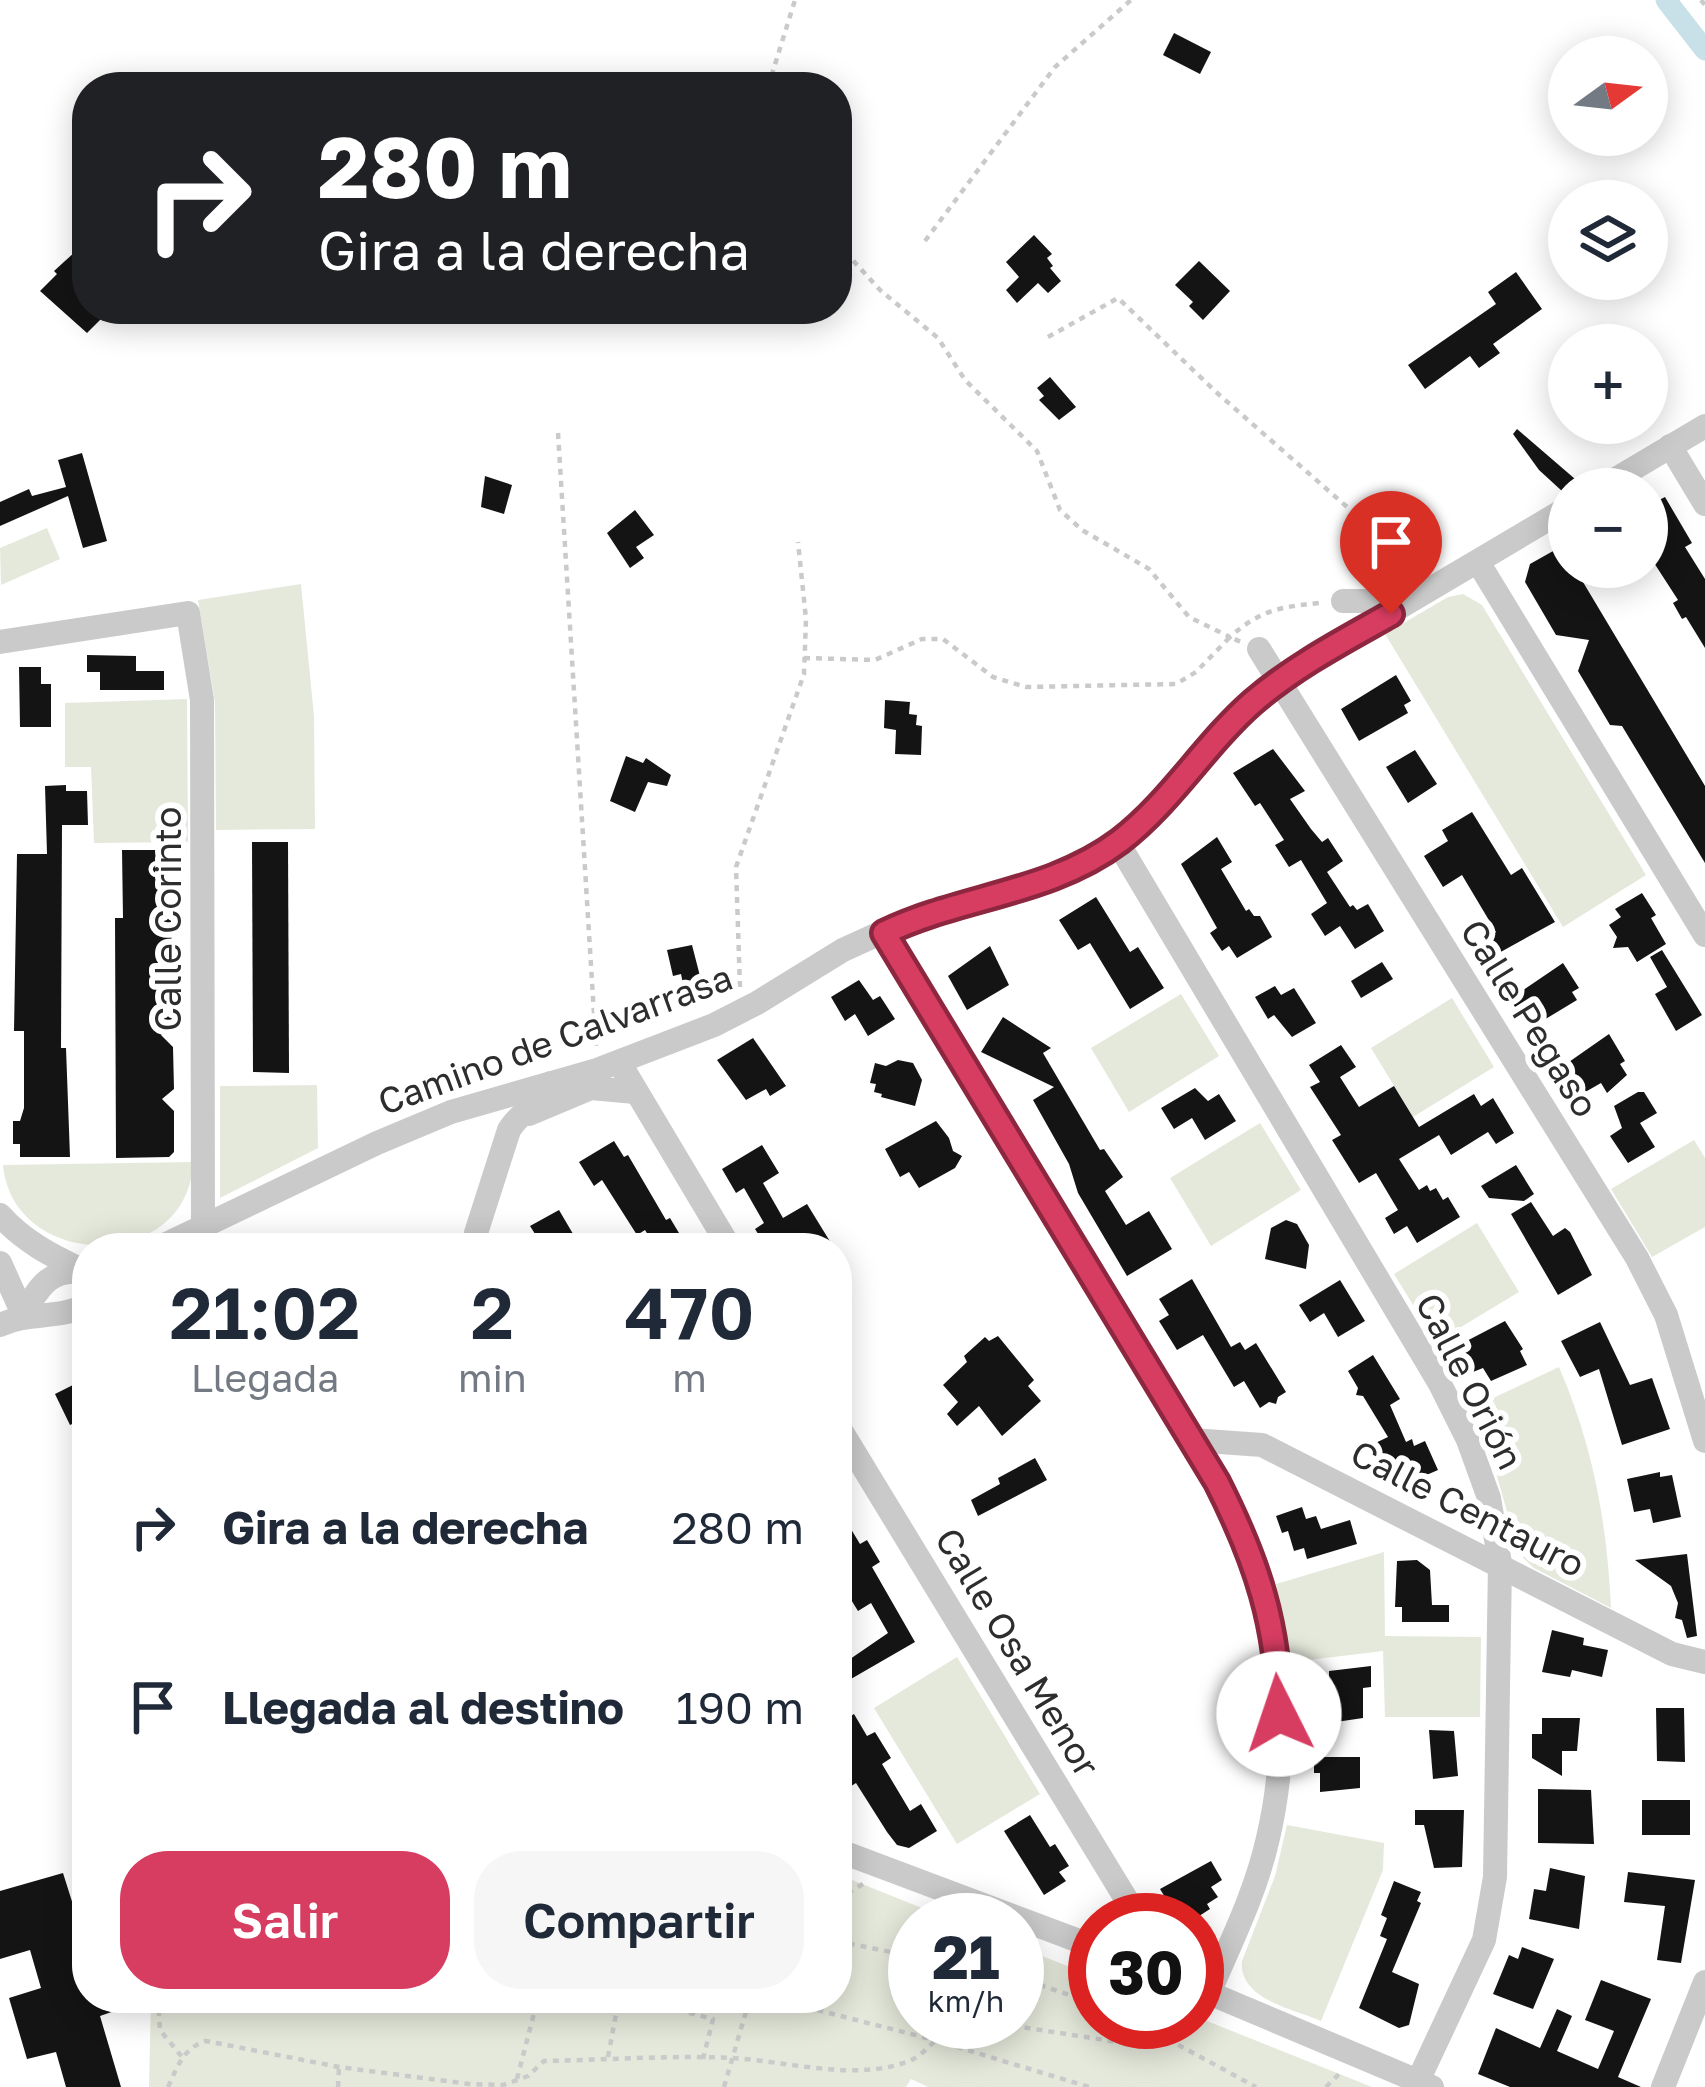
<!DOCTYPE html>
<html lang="es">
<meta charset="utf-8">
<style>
:root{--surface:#fff;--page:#f6f6f7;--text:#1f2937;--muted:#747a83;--accent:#d73c61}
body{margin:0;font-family:"Golos Text",sans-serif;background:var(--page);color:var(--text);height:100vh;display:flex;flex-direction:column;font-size:45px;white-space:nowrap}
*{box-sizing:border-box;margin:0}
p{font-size:39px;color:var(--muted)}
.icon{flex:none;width:66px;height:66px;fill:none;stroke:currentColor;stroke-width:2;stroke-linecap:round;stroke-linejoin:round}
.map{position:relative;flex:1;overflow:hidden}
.details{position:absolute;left:72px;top:1233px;width:780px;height:780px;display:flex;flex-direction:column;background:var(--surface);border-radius:48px;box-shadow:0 6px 30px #0003}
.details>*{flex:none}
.guide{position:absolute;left:72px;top:72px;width:780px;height:252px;border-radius:48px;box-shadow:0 6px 30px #0003;background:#202124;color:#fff;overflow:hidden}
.needle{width:78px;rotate:75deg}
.tools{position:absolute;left:1548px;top:36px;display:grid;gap:24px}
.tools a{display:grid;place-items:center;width:120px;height:120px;border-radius:50%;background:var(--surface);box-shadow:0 6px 30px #0003;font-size:60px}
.speed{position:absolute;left:888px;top:1893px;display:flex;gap:24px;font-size:60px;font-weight:700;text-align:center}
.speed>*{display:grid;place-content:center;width:156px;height:156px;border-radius:50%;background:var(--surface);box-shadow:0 6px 30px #0003;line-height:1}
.speed small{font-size:30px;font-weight:400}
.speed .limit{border:18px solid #d22;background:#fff;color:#111}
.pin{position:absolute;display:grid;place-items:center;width:102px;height:102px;color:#fff;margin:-123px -51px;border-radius:50% 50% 50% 0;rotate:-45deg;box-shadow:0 0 12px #0007}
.pin .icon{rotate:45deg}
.me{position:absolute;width:132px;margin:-66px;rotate:356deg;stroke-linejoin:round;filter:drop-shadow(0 0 9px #0008)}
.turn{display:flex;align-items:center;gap:42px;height:252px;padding:0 48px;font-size:54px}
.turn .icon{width:156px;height:156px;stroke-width:2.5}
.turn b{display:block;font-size:84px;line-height:102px}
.eta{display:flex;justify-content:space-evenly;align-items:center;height:204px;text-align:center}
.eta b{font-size:72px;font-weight:600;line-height:84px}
.cta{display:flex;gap:24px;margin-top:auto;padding:24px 48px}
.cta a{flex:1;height:138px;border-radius:48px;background:var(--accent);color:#fff;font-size:48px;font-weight:600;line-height:138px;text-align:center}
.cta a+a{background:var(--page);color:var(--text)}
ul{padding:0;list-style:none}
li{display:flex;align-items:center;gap:36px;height:180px;padding:0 48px}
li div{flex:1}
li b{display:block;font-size:45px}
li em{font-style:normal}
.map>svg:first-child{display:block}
.green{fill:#e5e9db}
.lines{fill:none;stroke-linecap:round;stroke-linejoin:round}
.canal{stroke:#c8e1e8;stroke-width:21}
.building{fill:#141414}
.path{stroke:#cacaca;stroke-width:4.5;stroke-dasharray:6 6;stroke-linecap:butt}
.minor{stroke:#cacaca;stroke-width:24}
.route-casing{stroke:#8c273f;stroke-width:30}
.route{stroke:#d73c61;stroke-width:21}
.labels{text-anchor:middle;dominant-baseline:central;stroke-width:12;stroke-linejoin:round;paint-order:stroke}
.street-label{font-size:36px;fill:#2d2d2d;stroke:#fff}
</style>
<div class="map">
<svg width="1705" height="2087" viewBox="0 0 1705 2087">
<rect width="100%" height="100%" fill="#fff"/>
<g class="green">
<path d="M47,528L60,559L1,585L0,548Z"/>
<path d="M301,584L314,716L315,829L216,830L215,702L198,600Z"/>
<path d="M1463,594L1482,605L1646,875L1563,927L1385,634L1448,597Z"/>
<path d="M187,699L188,842L94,843L91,767H65V703Z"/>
<path d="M1181,994L1219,1056L1129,1112L1091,1048Z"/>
<path d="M1452,998L1494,1067L1413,1117L1371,1048Z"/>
<path d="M317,1085L318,1148L220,1198V1086Z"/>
<path d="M1260,1123L1301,1190L1211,1246L1170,1178Z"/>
<path d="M1694,1140L1705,1158V1227L1652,1257L1611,1189Z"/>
<path d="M193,1162C189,1273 13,1272 3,1165Z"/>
<path d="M1477,1223L1519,1292L1436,1342L1394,1274Z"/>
<path d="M1559,1367C1593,1446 1607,1522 1611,1608L1534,1568L1519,1554L1491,1455L1472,1408Z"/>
<path d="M1384,1552L1385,1636L1481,1637L1480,1717H1385L1383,1651L1292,1662L1276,1584Z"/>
<path d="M957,1657L1040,1794L957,1844L874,1708Z"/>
<path d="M1287,1825L1384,1843L1383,1870L1321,2021C1293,2009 1238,1999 1242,1961L1275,1876Z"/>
<path d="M837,1874L952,1920H915V2022H1017V1946L1095,1977V2022H1197V2017L1372,2087H928L911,2079L906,2087H149L151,1998H837Z"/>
</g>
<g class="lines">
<path class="canal" d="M1666,0L1705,50"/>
</g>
<g class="building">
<path d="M1174,33L1211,52L1200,74L1163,55Z"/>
<path d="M1034,235L1052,254L1047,258L1053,266L1050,268L1061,281L1048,293L1038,283L1017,303L1006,290L1019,277L1006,262Z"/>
<path d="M87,241V309H111L87,333L40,291L57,274L54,271Z"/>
<path d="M1199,261L1230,291L1203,320L1189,306L1193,302L1175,285Z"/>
<path d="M1516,272L1542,309L1493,344L1500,353L1479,368L1470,356L1425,389L1408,365L1496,304L1488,292Z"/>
<path d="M1050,377L1076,407L1059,420L1039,400L1044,396L1037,388Z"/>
<path d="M1517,429L1582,485L1563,492L1539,470L1513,434Z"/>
<path d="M82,453L107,541L83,548L68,496L0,526V502L29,489L32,496L66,487L58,460Z"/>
<path d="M485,476L512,485L504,514L481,507Z"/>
<path d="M1665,497L1692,543L1685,547L1705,579V648L1686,617L1682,619L1673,603L1678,600L1647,552V506Z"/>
<path d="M635,510L654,535L636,547L644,558L630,568L607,533Z"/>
<path d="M1562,546L1569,567H1574L1705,786V863L1622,726L1610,725L1578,671L1589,640L1556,635L1525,582L1530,564Z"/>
<path d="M87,655L136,656V671H164V690H100V672H87Z"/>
<path d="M19,667H41V684H51V727H20Z"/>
<path d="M1396,675L1411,701L1404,705L1408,713L1359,741L1341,709Z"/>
<path d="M885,700L910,702L909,714L917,715L916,725L922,726L921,755L895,754L896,730L884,728Z"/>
<path d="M1273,749L1305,791L1290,799L1311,829L1322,842L1328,838L1343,861L1327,872L1350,907L1353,905L1357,910L1368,904L1384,931L1355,949L1340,926L1325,936L1311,914L1327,903L1301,860L1289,867L1275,845L1284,840L1260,803L1255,806L1233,773Z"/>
<path d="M1415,750L1437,784L1408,803L1386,767Z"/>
<path d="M626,756L643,763L646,758L671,775L667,786L648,782L635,812L610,801Z"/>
<path d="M66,785V791H87L88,825H62L61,1048H66L70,1157H20V1144H13V1121H20L24,1108V1031H14L17,854H47L45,786Z"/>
<path d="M1472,812L1511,875L1522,868L1555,922L1488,959L1478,942L1496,932L1462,875L1443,887L1424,856L1448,841L1442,830Z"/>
<path d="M1217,837L1232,862L1221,869L1246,911L1249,909L1254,916H1260L1272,937L1237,958L1229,946L1222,951L1210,933L1217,928L1181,864Z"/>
<path d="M252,842H288L289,1073L253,1072Z"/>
<path d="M122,850H169L172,957L159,970L172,983L175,994L173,1024L161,1035L173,1047L174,1089L162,1099L174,1111V1152L169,1157L116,1158L115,918H123Z"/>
<path d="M1642,893L1656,915L1651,918L1666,944L1637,962L1628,947L1613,948L1617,937L1609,925L1621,917L1615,909Z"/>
<path d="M1096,897L1130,952L1138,947L1164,988L1130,1009L1090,943L1078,950L1059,920Z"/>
<path d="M692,945L701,980L683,984L681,974L673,976L667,950Z"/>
<path d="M990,946L1009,985L967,1010L948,976Z"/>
<path d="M1662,950L1702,1015L1676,1031L1655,994L1667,987L1650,957Z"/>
<path d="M1382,962L1393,979L1361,998L1351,981Z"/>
<path d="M1563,963L1579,988L1572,992L1577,1000L1529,1029L1510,999Z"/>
<path d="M859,980L873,1000L880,996L895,1019L868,1036L855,1014L845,1021L831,997Z"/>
<path d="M1275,986L1281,995L1294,988L1316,1023L1292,1037L1274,1015L1268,1019L1255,997Z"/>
<path d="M1003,1017L1051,1048L1043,1053L1100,1150L1104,1149L1123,1177L1105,1191L1126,1225L1149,1211L1172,1249L1127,1276L1078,1193L1069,1164L1033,1100L1054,1087L981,1052Z"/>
<path d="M1609,1034L1625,1061L1620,1064L1627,1075L1607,1093L1601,1083L1573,1099L1556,1071Z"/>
<path d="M753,1038L786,1086L770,1096L766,1089L746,1100L717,1060Z"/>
<path d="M1341,1045L1356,1067L1340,1077L1359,1107L1394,1086L1419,1127L1474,1094L1481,1106L1493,1098L1514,1133L1496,1144L1488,1132L1451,1155L1439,1135L1399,1159L1419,1190L1427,1185L1430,1191L1436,1188L1443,1200L1448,1197L1460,1217L1417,1243L1407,1226L1394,1234L1385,1218L1398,1210L1376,1173L1359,1183L1332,1140L1341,1135L1310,1087L1320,1082L1309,1065Z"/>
<path d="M898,1060L913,1063L922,1080L915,1106L881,1097L882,1094L874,1092L876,1084L870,1083L875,1063L886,1066Z"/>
<path d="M1195,1088L1208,1101L1219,1094L1236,1121L1205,1140L1192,1118L1174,1129L1161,1108Z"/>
<path d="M1638,1092H1644L1657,1113L1640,1123L1655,1147L1628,1163L1610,1136L1622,1128L1614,1106Z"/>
<path d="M936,1121L949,1138L953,1151L962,1156L955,1168L919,1188L909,1172L900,1177L885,1149Z"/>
<path d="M614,1141L624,1157L628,1155L666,1220L670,1218L688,1248H656L645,1230L637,1235L602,1180L594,1186L579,1162Z"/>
<path d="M762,1145L779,1173L763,1183L783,1218L807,1204L834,1248H767L755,1229L764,1223L744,1188L736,1193L722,1169Z"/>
<path d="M1516,1165L1534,1194L1524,1201L1489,1198L1481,1186Z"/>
<path d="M1531,1202L1553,1236L1565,1228L1570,1232L1592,1275L1558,1295L1511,1214Z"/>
<path d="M559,1210L576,1239L560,1248H518L537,1237L530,1226Z"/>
<path d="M1286,1220L1297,1224L1309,1245L1306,1269L1265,1259L1271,1228Z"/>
<path d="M1192,1279L1231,1347L1240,1342L1245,1350L1256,1343L1286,1392L1278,1397L1276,1404L1269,1402L1260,1408L1244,1381L1234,1387L1203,1335L1177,1350L1159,1321L1169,1315L1159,1299Z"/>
<path d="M1340,1280L1365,1321L1338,1337L1324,1313L1310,1322L1299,1305Z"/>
<path d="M1505,1321L1523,1349L1520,1351L1527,1365L1491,1381L1483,1368L1473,1372L1457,1346Z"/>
<path d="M1600,1322L1630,1385L1652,1378L1670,1429L1622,1445L1599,1369L1580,1377L1561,1341Z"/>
<path d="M998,1336L1034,1380L1028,1386L1041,1401L1002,1436L979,1406L957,1426L947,1414L958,1402L943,1385L967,1362L964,1356L985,1337L989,1341Z"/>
<path d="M1373,1355L1400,1399L1390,1405L1406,1442L1412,1439L1414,1446L1425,1441L1438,1470L1408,1483L1398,1460L1378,1468L1369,1446L1388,1437L1363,1396L1356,1395L1358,1388L1348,1371Z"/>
<path d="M87,1378V1417L70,1425L55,1394Z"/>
<path d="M1035,1458L1047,1480L978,1516L971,1500L1000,1484L998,1478Z"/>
<path d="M1660,1472V1477L1672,1475L1681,1517L1653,1523L1650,1509L1634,1512L1627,1479Z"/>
<path d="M837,1506L860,1544L867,1540L880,1562L872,1567L915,1642L837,1687V1668L888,1633L871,1603L858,1611L837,1577Z"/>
<path d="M1302,1507L1306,1519L1316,1516L1321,1529L1350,1520L1357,1544L1307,1559L1304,1548L1294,1551L1288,1531L1282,1533L1276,1516Z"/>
<path d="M1687,1554L1697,1636L1687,1638L1682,1620L1675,1618L1678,1603L1671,1586L1635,1560Z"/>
<path d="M1417,1560L1430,1570L1432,1605H1449V1622H1402V1607H1395L1397,1561Z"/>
<path d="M1552,1630L1584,1638L1583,1645L1608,1650L1602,1677L1572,1670L1570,1677L1542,1672Z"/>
<path d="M1371,1666V1687L1363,1688V1718L1336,1722L1335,1688H1329V1671Z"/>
<path d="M1656,1708H1684L1685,1762L1657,1761Z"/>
<path d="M854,1714L867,1736L875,1732L891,1758L882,1764L910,1811L921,1804L937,1831L909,1848L897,1845L887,1832L856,1783L837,1795V1725Z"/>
<path d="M1542,1718H1580L1577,1751H1562V1776L1532,1758V1734H1542Z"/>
<path d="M1429,1730L1454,1731L1458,1776L1433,1779Z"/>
<path d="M1314,1757H1360V1788L1320,1792V1773H1314Z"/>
<path d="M1538,1789L1591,1790L1594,1844L1538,1843Z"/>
<rect x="1642" y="1800" width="48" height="35"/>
<path d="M1415,1810H1464L1462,1867L1434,1868L1424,1825H1415Z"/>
<path d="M1030,1815L1050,1847L1055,1844L1069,1866L1059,1872L1066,1881L1044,1895L1004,1831Z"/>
<path d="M1211,1861L1222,1880L1211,1887L1218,1897L1207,1904L1210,1909L1193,1920H1179L1160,1889Z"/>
<path d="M1550,1868L1585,1876L1579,1929L1529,1919L1534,1889L1546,1891Z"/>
<path d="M1628,1872L1695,1880L1681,1963L1657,1960L1665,1906L1624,1902Z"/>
<path d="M63,1873L87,1949V1998H142L143,2001L100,2016L121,2087H66L56,2052L27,2059L9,1998L41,1988L30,1950L0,1959V1891Z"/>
<path d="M1394,1881L1421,1892L1417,1901L1421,1903L1392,1972L1419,1984L1409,2025L1399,2028L1359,2008L1387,1939L1380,1936L1387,1918L1381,1915Z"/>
<path d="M1522,1947L1554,1959L1533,2009L1493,1994L1509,1955L1518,1959Z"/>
<path d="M1601,1980L1651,1999L1618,2077L1641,2087H1510L1478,2074L1496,2028L1540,2048L1557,2009L1572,2016L1557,2051L1598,2069L1614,2031L1585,2020Z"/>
</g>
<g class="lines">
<g class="path">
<path d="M1701,0L1705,5"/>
<path d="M768,87L795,0"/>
<path d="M925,241L1055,67L1131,0"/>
<path d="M837,243L880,290L938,338L965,380L1037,451L1060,510L1082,530L1149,569L1189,617L1230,637C1260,610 1280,607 1319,603"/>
<path d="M1048,337L1118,298L1216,392L1420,571"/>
<path d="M558,433L596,1046"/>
<path d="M804,658L875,660L922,639H943L993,677L1026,687L1176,684L1196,672L1230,637L1241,642"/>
<path d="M740,987L736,867L804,674L806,619L798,542"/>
<path d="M837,1899L863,1884"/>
<path d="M837,1941L915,1957"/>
<path d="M1017,1977L1095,2004"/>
<path d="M158,1998L160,2030L182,2057"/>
<path d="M631,1998L713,2019L703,2059"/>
<path d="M771,1998L934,2040L1089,2087"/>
<path d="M989,2022L1143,2046L1159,2042L1180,2022"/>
<path d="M1136,2022L1256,2087"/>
<path d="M608,2057L619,1998"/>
<path d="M517,2079L538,1998"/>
<path d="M168,2087C178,2066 183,2048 206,2041L339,2067L469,2084L503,2085L528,2076L544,2061C606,2060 670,2055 732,2058C786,2061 856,2082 909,2061C929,2053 939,2030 960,2022"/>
<path d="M338,2087L339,2067"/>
<path d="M724,2087L750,1998"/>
<path d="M1326,2087L1339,2074"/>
</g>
<g class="minor">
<path d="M1670,446L1705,504"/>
<path d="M1599,489L1705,426"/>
<path d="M1478,562L1705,935"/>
<path d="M1343,601H1379L1391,613"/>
<path d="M0,642L188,613L202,700L203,1225"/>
<path d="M1259,649L1637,1258L1666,1315L1705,1441"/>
<path d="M1118,843L1439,1382L1468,1440L1489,1498L1500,1563L1495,1877L1484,1940L1418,2081"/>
<path d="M884,933L1217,1482C1228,1504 1241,1525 1250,1548C1286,1634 1289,1748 1268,1838C1256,1892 1231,1942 1209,1993"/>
<path d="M619,1062L730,1248"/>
<path d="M529,1114L591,1088L635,1092"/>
<path d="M0,1215C23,1241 52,1256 82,1270"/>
<path d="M158,1248L377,1143L451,1112L597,1070L714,1025L757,1003L843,950L922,914L1022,890L1118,843L1148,816L1250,704L1302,665L1569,507"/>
<path d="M476,1248V1233L509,1130C520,1111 541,1104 551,1083"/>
<path d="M0,1263L23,1314"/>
<path d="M23,1314C40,1286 50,1268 85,1272"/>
<path d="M0,1325C29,1311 58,1320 87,1305"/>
<path d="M837,1424L1131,1907L1132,1920"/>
<path d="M1192,1440L1262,1445L1672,1654L1705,1662"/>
<path d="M837,1850L1095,1947"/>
<path d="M1197,1988L1432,2087"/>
<path d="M1663,2087L1705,1982"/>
</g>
</g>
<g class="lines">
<defs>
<path id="route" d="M1279,1714C1279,1626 1256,1559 1217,1482L884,933C960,896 1050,894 1120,841C1171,802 1205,744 1253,702C1295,666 1343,641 1391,614"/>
</defs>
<use href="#route" class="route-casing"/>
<use href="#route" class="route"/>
</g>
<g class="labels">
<g class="street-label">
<text transform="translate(167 919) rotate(-90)">Calle Corinto</text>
<text transform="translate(1530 1018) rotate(58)">Calle Pegaso</text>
<text transform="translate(555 1039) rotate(-20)">Camino de Calvarrasa</text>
<text transform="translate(1470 1381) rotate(63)">Calle Orión</text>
<text transform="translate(1468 1508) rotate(27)">Calle Centauro</text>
<text transform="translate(1018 1652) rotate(59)">Calle Osa Menor</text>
</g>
</g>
</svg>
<div class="tools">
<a><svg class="needle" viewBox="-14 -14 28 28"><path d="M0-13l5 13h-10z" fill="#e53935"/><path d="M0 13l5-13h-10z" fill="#747a83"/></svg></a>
<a><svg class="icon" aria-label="layers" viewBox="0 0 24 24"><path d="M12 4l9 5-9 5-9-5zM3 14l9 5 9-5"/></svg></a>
<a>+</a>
<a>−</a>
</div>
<div class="speed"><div>21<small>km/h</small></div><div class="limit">30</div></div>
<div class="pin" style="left:1391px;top:614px;background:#d93025"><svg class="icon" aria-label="arrive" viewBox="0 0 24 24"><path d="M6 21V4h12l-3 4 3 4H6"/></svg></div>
<svg class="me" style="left:1279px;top:1714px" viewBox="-20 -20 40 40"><circle r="19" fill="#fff"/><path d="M0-13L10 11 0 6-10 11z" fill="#d73c61"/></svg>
<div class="guide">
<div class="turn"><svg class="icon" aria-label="right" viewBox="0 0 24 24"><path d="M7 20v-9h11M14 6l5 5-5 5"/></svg><div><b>280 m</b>Gira a la derecha</div></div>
</div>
<section class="details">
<div class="eta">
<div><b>21:02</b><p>Llegada</p></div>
<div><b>2</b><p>min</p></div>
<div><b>470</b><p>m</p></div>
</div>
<ul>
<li><svg class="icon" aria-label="right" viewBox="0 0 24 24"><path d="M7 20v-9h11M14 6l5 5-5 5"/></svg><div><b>Gira a la derecha</b></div><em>280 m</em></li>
<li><svg class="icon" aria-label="arrive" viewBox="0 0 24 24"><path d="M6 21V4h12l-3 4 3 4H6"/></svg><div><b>Llegada al destino</b></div><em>190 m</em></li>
</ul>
<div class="cta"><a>Salir</a><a>Compartir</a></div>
</section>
</div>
